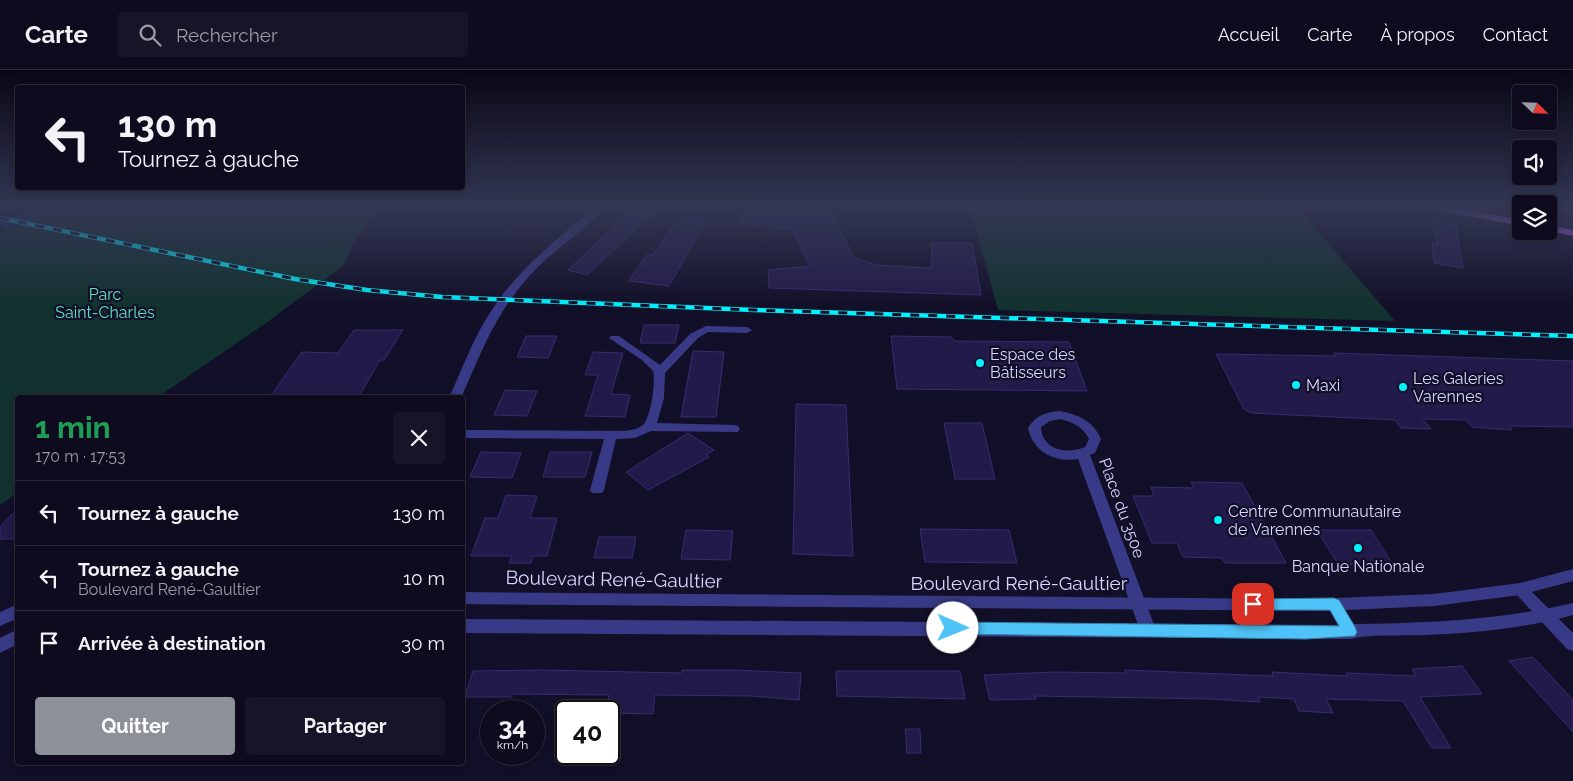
<!DOCTYPE html>
<html lang="fr">
<meta charset="utf-8">
<style>
:root{--surface:#0e0b1e;--page:#171427;--text:#f1f3f6;--muted:#9b9ba4;--line:#2e2b3c;--accent:#8c9099}
body{margin:0;font-family:Raleway,sans-serif;background:var(--page);color:var(--text);height:100vh;display:flex;flex-direction:column;font-size:19px;white-space:nowrap}
*{box-sizing:border-box;margin:0}
p{font-size:16px;color:var(--muted)}
.icon{flex:none;width:28px;height:28px;fill:none;stroke:currentColor;stroke-width:2;stroke-linecap:round;stroke-linejoin:round}
.map{position:relative;flex:1;overflow:hidden}
.panel{position:absolute;left:15px;top:325px;width:450px;height:370px;display:flex;flex-direction:column;background:var(--surface);border-radius:5px;box-shadow:0 2px 8px #0003,0 0 0 1px var(--line)}
.panel>*{flex:none}
.top-card{position:absolute;left:15px;top:15px;width:450px;height:105px;border-radius:5px;box-shadow:0 2px 8px #0003,0 0 0 1px var(--line);background:#0e0b1e;color:var(--text);overflow:hidden}
.needle{width:32px;rotate:113deg}
.fabs{position:absolute;left:1512px;top:15px;display:grid;gap:10px}
.fabs a{display:grid;place-items:center;width:45px;height:45px;border-radius:5px;background:var(--surface);box-shadow:0 2px 8px #0003,0 0 0 1px var(--line);font-size:25px}
.speed{position:absolute;left:480px;top:630px;display:flex;gap:10px;font-size:25px;font-weight:700;text-align:center}
.speed>*{display:grid;place-content:center;width:65px;height:65px;border-radius:50%;background:var(--surface);box-shadow:0 2px 8px #0003,0 0 0 1px var(--line);line-height:1}
.speed small{font-size:12px;font-weight:400}
.speed .limit{border:2px solid #111;border-radius:8px;background:#fff;color:#111}
.pin{position:absolute;display:grid;place-items:center;width:42px;height:42px;color:#fff;margin:-21px;border-radius:10px;box-shadow:0 2px 8px #0006}
.me{position:absolute;width:55px;margin:-28px;rotate:91deg;stroke-linejoin:round;filter:drop-shadow(0 0 4px #0008)}
.turn{display:flex;align-items:center;gap:18px;height:105px;padding:0 20px;font-size:22px}
.turn .icon{width:65px;height:65px;stroke-width:2.5}
.turn b{display:block;font-size:35px;line-height:42px}
.round{display:grid;place-items:center;flex:none;width:52px;height:52px;border-radius:5px;background:var(--page)}
.overview{display:flex;align-items:center;justify-content:space-between;height:85px;padding:0 20px}
h1{font-size:30px;font-weight:700;line-height:38px;color:#1e9e55}
.cta{display:flex;gap:10px;margin-top:auto;padding:10px 20px}
.cta a{flex:1;height:58px;border-radius:5px;background:var(--accent);color:#fff;font-size:20px;font-weight:700;line-height:58px;text-align:center}
.cta a+a{background:var(--page);color:var(--text)}
ul{padding:0;list-style:none}
li{display:flex;align-items:center;gap:15px;height:65px;padding:0 20px;border-top:1px solid var(--line)}
li div{flex:1}
li b{display:block;font-size:19px}
li em{font-style:normal}
header{display:flex;align-items:center;gap:30px;box-sizing:border-box;height:70px;padding:0 25px;background:var(--surface);border-bottom:1px solid var(--line)}
header strong{font-size:24px}
nav{display:flex;gap:28px;margin-inline-start:auto;font-size:18px}
.search{width:350px;height:45px;background:var(--page);display:flex;align-items:center;gap:12px;box-sizing:border-box;padding:0 18px;border-radius:5px;color:var(--muted);font-size:19px}
.map>svg:first-child{display:block}
.green{fill:#12322f}
.water{fill:#0d294d}
.building{fill:#221b49;stroke:#372c75}
.lines{fill:none;stroke-linecap:round;stroke-linejoin:round}
.minor{fill:#393a87;fill-rule:evenodd}
.tertiary{fill:#393a87;fill-rule:evenodd}
.primary{fill:#ba5dff;fill-rule:evenodd}
.rail-casing{stroke:#02f2ff;stroke-width:4.5}
.rail{stroke:#120f28;stroke-width:3;stroke-dasharray:9;stroke-linecap:butt}
.route{fill:#4fc3f7;stroke:#337fa1}
.poi-dot{fill:#02f2ff;stroke:#120f28;stroke-width:2}
.labels{text-anchor:middle;dominant-baseline:central;stroke-width:4.5;stroke-linejoin:round;paint-order:stroke}
.park-label{font-size:16px;fill:#5ee2bb;stroke:#120f28}
.poi-label{font-size:16px;fill:#d8d6ff;stroke:#120f28;text-anchor:start}
.street-label{font-size:16px;fill:#d8d6ff;stroke:#120f28}
.near-street-label{font-size:19px;fill:#d8d6ff;stroke:#120f28}
</style>
<header>
<strong>Carte</strong>
<div class="search"><svg class="icon" aria-label="search" viewBox="0 0 24 24"><circle cx="10" cy="10" r="6"/><path d="M15 15l6 6"/></svg>Rechercher</div>
<nav><a>Accueil</a><a>Carte</a><a>À propos</a><a>Contact</a></nav>
</header>
<div class="map">
<svg width="1573" height="711" viewBox="0 0 1573 711">
<rect width="100%" height="100%" fill="#120f28"/>
<g class="green">
<path d="M92,139H377L352,175L344,195L266,253L158,327L18,328L17,423L0,435V162L34,146Z"/>
<path d="M945,139H1299L1395,251L998,240L971,140Z"/>
</g>
<path class="water" d="M35,139H92L34,146L6,159L0,157V152Z"/>
<g class="building">
<path d="M633,139H657L587,205L568,200Z"/>
<path d="M745,139H781L832,144L854,188L876,195L931,198L932,173H972L981,225L769,218L768,200L810,196L791,159L739,155Z"/>
<path d="M683,147L706,150L669,216L629,211L647,184L653,185L674,154H678Z"/>
<path d="M1430,150L1456,156L1463,198L1434,193L1432,173L1438,175Z"/>
<path d="M644,255H679L675,273H640Z"/>
<path d="M354,260H403L384,290H380L358,328H269L302,282L338,283Z"/>
<path d="M526,266H557L548,288L517,287Z"/>
<path d="M891,266L951,267L954,271L1069,272L1087,321L897,319Z"/>
<path d="M693,281L724,282L716,347H681Z"/>
<path d="M593,282L623,283L611,324L630,325L625,347L585,346L598,305H585Z"/>
<path d="M1334,283L1573,291V357L1509,356L1512,360L1472,357L1466,350L1423,349L1431,359L1401,358L1395,350L1251,343L1244,339L1216,284L1336,286Z"/>
<path d="M505,320L537,321L527,346L494,345Z"/>
<path d="M796,334L846,335L853,486L793,484Z"/>
<path d="M944,353H982L995,409H955Z"/>
<path d="M688,363L714,380L706,385L709,387L648,420L626,402Z"/>
<path d="M481,382L521,383L512,408L470,407Z"/>
<path d="M550,382H592L585,407H543Z"/>
<path d="M1191,412L1242,413L1286,493H1225L1222,488L1183,487L1177,473H1152L1133,426H1154L1151,417L1194,418Z"/>
<path d="M506,425L537,426L530,448H557L547,486H533L531,493H509L512,486H471L485,448H498Z"/>
<path d="M18,438V469H0V457Z"/>
<path d="M920,459L1009,460L1017,493L925,492Z"/>
<path d="M686,460L733,461L730,490L681,489Z"/>
<path d="M1317,460H1371L1393,495L1338,494Z"/>
<path d="M599,467H636L632,488H594Z"/>
<path d="M1533,587L1573,630V662L1509,591Z"/>
<path d="M1462,596L1482,624L1420,627L1451,678H1432L1403,631L1326,629L1333,643L1299,641L1294,629L1258,627L1260,632L1211,629L1035,626L1036,629L990,630L984,605L1053,602L1126,603L1125,600L1273,606L1272,602L1348,606L1346,603L1416,606L1412,599Z"/>
<path d="M541,600L681,603L682,600H733L801,603L799,630L752,626L655,625L653,644L609,643L606,641L609,625L512,624V627H465L473,601Z"/>
<path d="M836,601H960L965,629L837,626Z"/>
<path d="M905,659H920L921,683H907Z"/>
</g>
<g class="lines">
<g class="minor">
<path d="M706,256L747,257L752,260L747,263L708,262L698,268L665,303L664,328L657,353L734,355L738,356L740,359L738,362L651,361L635,368L616,369L604,420L602,423H592L590,420L604,369L462,368V360L625,361C632,360 639,359 644,354C651,345 656,312 653,301L642,290L609,268L611,266H619L660,295L690,264Z"/>
<path d="M1060,341C1079,345 1093,351 1101,369L1095,383L1090,385L1156,560L1154,565L1148,567L1142,565L1140,560L1078,389C1055,393 1033,382 1028,358C1036,345 1046,342 1060,341ZM1060,349C1073,352 1083,357 1089,369L1085,377C1067,385 1042,380 1041,357L1050,351Z"/>
<path d="M1520,513L1525,515L1573,563V581L1567,579L1515,523L1512,519L1515,515Z"/>
</g>
<g class="tertiary">
<path d="M593,139H603C583,162 555,179 534,201C496,241 483,279 461,328H449C463,297 474,266 493,238C519,199 557,169 593,139Z"/>
<path d="M1573,499V511L1520,525L1434,536L1345,540L1354,554C1428,553 1501,550 1573,533V545C1525,558 1477,563 1427,565C1406,566 1368,564 1350,569L462,563V549L944,552L942,538L462,534V522L1310,529L1434,524L1520,513ZM958,538L1330,541L1338,555L960,552Z"/>
<path d="M18,534V548L0,556V542Z"/>
<path d="M18,559V574L0,583V568Z"/>
</g>
<g class="primary">
<path d="M1443,139H1460L1521,150V156L1448,142Z"/>
<path d="M1549,155L1573,160V166L1549,161Z"/>
</g>
<defs>
<path id="rail" d="M0,148L295,209L367,220L442,227L754,240L1573,266"/>
</defs>
<use href="#rail" class="rail-casing"/>
<use href="#rail" class="rail"/>
</g>
<linearGradient id="sky" x2="0" y2="1"><stop stop-color="#0a0816"/><stop offset="0.58" stop-color="#333753"/><stop offset="1" stop-color="#333753" stop-opacity="0"/></linearGradient>
<rect width="1573" height="238" fill="url(#sky)"/>
<path class="route" d="M1334,528L1339,530L1355,557L1357,562L1355,566L1306,569L953,564L948,562L946,558L948,554L953,552L1339,556L1330,540H1253L1248,538L1246,534L1248,530L1253,529Z"/>
<g class="poi-dot">
<circle cx="980" cy="293" r="5"/>
<circle cx="1296" cy="315" r="5"/>
<circle cx="1403" cy="317" r="5"/>
<circle cx="1218" cy="450" r="5"/>
<circle cx="1358" cy="478" r="5"/>
</g>
<g class="labels">
<g class="park-label">
<text x="105" y="224">Parc<tspan x="105" dy="18">Saint-Charles</tspan></text>
</g>
<g class="poi-label">
<text x="990" y="284">Espace des<tspan x="990" dy="18">Bâtisseurs</tspan></text>
<text x="1413" y="308">Les Galeries<tspan x="1413" dy="18">Varennes</tspan></text>
<text x="1306" y="315">Maxi</text>
<text x="1228" y="441">Centre Communautaire<tspan x="1228" dy="18">de Varennes</tspan></text>
<text x="1358" y="496" text-anchor="middle">Banque Nationale</text>
</g>
<g class="street-label">
<text transform="translate(1122 438) rotate(70)">Place du 350e</text>
</g>
<g class="near-street-label">
<text transform="translate(614 509) rotate(1)">Boulevard René-Gaultier</text>
<text x="1019" y="513">Boulevard René-Gaultier</text>
</g>
</g>
</svg>
<div class="fabs">
<a><svg class="needle" viewBox="-14 -14 28 28"><path d="M0-13l5 13h-10z" fill="#e53935"/><path d="M0 13l5-13h-10z" fill="#9b9ba4"/></svg></a>
<a><svg class="icon" aria-label="sound" viewBox="0 0 24 24"><path d="M4 9h4l5-4v14l-5-4H4zM17 9q2 3 0 6"/></svg></a>
<a><svg class="icon" aria-label="layers" viewBox="0 0 24 24"><path d="M12 4l9 5-9 5-9-5zM3 14l9 5 9-5"/></svg></a>
</div>
<div class="speed"><div>34<small>km/h</small></div><div class="limit">40</div></div>
<div class="pin" style="left:1253px;top:534px;background:#d93025"><svg class="icon" aria-label="arrive" viewBox="0 0 24 24"><path d="M6 21V4h12l-3 4 3 4H6"/></svg></div>
<svg class="me" style="left:953px;top:558px" viewBox="-20 -20 40 40"><circle r="19" fill="#fff"/><path d="M0-13L10 11 0 6-10 11z" fill="#4fc3f7"/></svg>
<div class="top-card">
<div class="turn"><svg class="icon" aria-label="left" viewBox="0 0 24 24"><path d="M17 20v-9H6M10 6l-5 5 5 5"/></svg><div><b>130 m</b>Tournez à gauche</div></div>
</div>
<section class="panel">
<div class="overview"><div><h1>1 min</h1><p>170 m · 17:53</p></div><a class="round"><svg class="icon" aria-label="close" viewBox="0 0 24 24"><path d="M6 6l12 12M18 6L6 18"/></svg></a></div>
<ul>
<li><svg class="icon" aria-label="left" viewBox="0 0 24 24"><path d="M17 20v-9H6M10 6l-5 5 5 5"/></svg><div><b>Tournez à gauche</b></div><em>130 m</em></li>
<li><svg class="icon" aria-label="left" viewBox="0 0 24 24"><path d="M17 20v-9H6M10 6l-5 5 5 5"/></svg><div><b>Tournez à gauche</b><p>Boulevard René-Gaultier</p></div><em>10 m</em></li>
<li><svg class="icon" aria-label="arrive" viewBox="0 0 24 24"><path d="M6 21V4h12l-3 4 3 4H6"/></svg><div><b>Arrivée à destination</b></div><em>30 m</em></li>
</ul>
<div class="cta"><a>Quitter</a><a>Partager</a></div>
</section>
</div>
